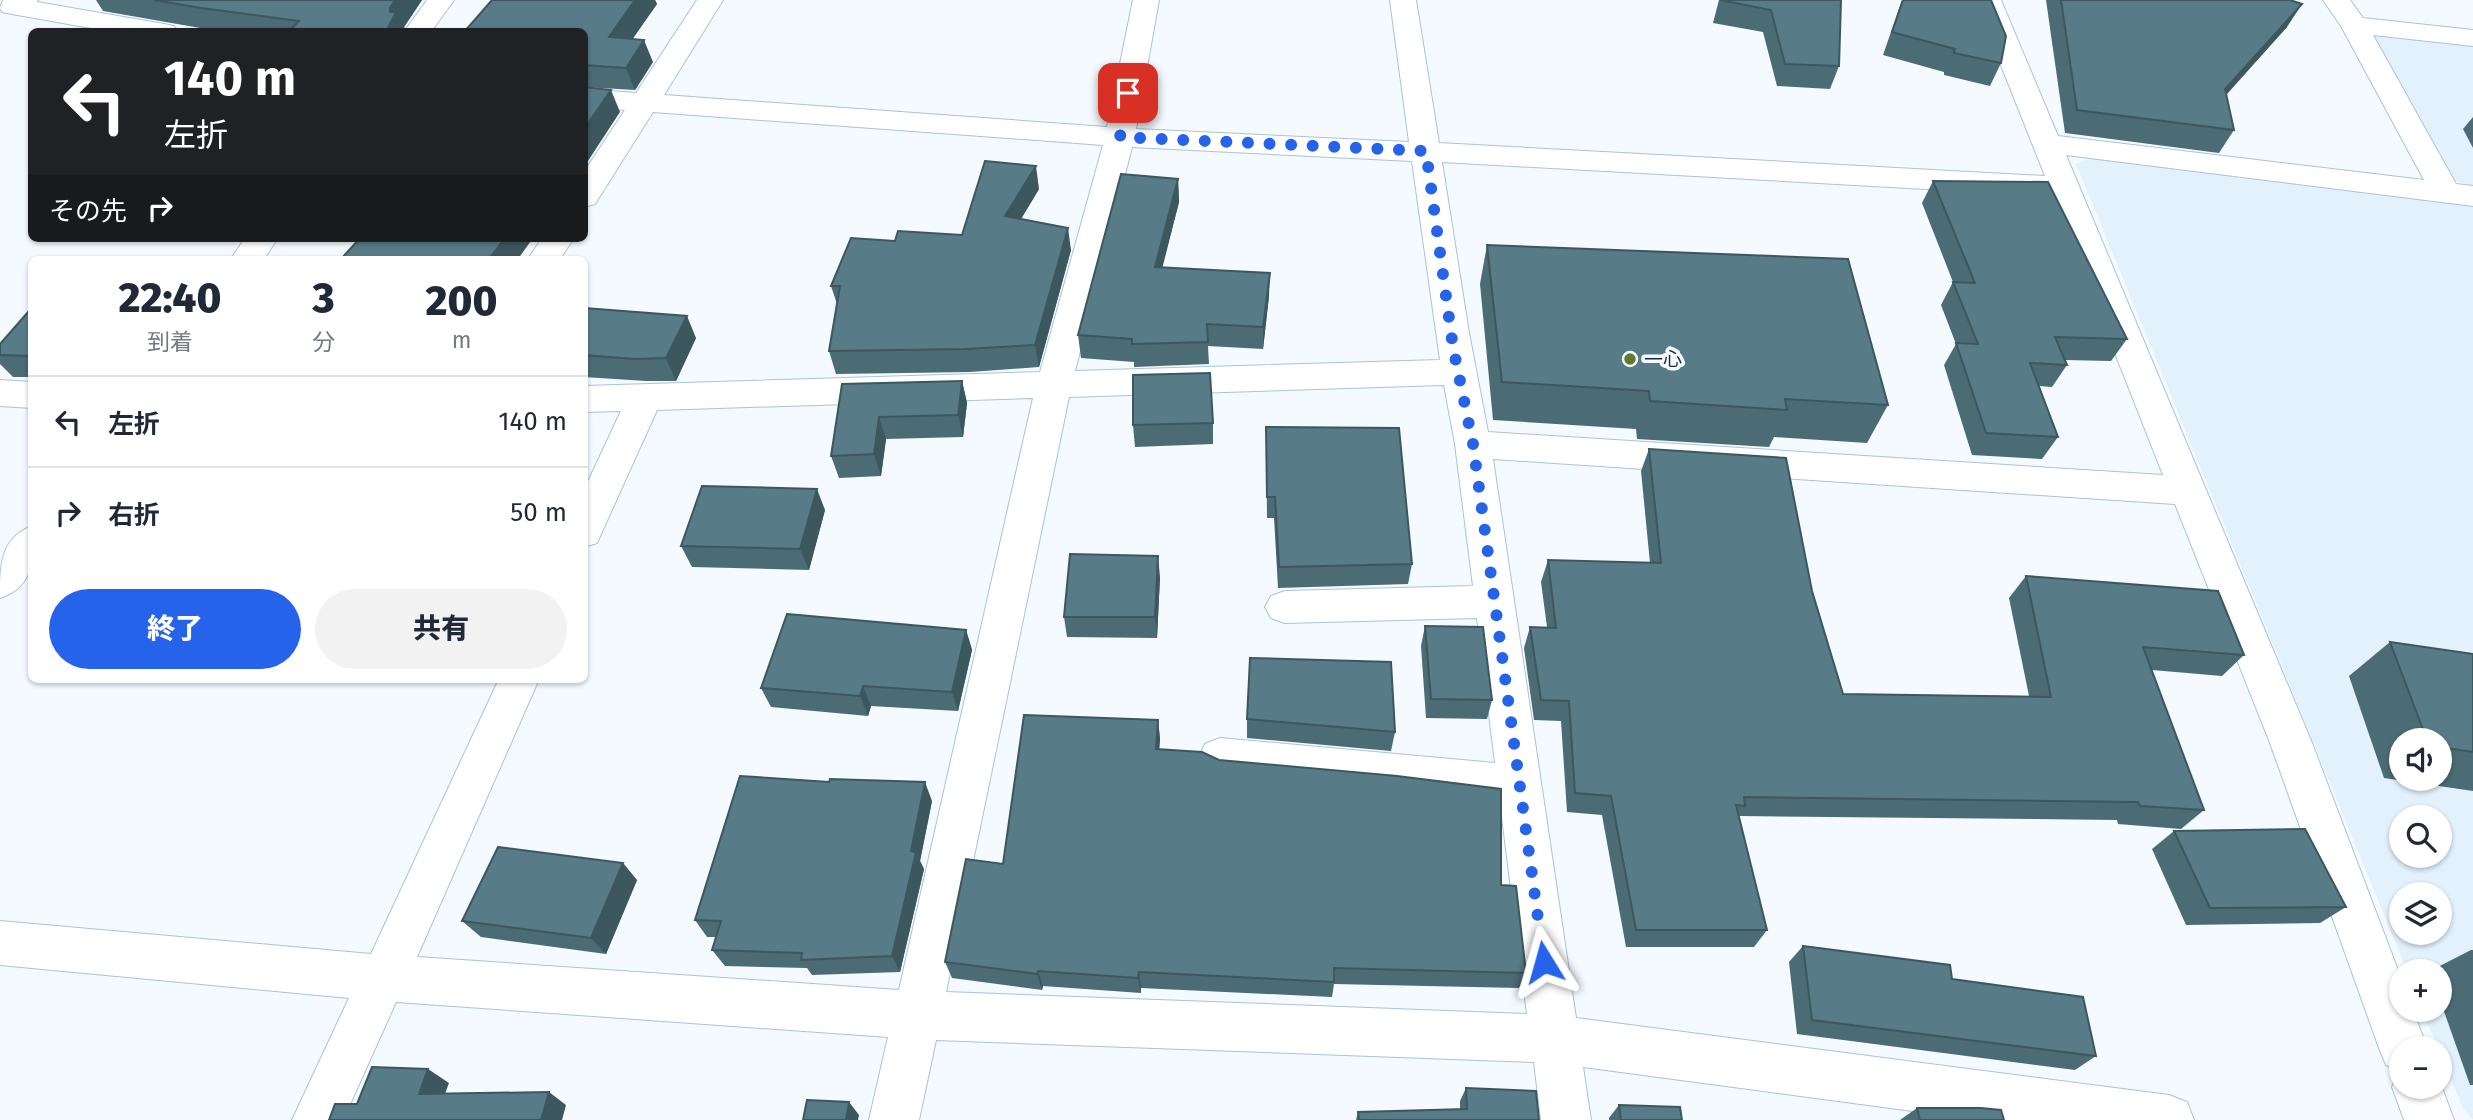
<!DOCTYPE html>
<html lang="ja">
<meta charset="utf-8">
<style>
:root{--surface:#fff;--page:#f2f2f3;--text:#1f2937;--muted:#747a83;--line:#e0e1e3;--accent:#2563eb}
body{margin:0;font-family:"Fira Sans","Noto Sans JP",sans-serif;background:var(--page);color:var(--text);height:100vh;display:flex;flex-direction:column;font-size:26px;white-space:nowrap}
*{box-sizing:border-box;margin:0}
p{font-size:23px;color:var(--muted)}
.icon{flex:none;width:38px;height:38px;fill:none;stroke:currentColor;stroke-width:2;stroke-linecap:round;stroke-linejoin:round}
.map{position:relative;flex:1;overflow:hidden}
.details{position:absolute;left:28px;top:256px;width:560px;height:427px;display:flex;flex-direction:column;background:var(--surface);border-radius:10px;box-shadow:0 2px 5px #0004}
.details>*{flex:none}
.hud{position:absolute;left:28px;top:28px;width:560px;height:214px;border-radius:10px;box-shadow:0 2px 5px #0004;background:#202124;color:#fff;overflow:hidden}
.buttons{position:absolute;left:2389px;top:728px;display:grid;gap:14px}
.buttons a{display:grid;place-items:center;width:63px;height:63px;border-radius:50%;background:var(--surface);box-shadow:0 2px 5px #0004;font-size:35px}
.pin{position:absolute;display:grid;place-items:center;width:60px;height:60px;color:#fff;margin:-30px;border-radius:14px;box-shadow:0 4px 10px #0006}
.me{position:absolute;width:77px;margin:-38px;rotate:352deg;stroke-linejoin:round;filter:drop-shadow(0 0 5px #0008)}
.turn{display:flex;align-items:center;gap:24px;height:147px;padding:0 21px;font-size:32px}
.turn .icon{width:91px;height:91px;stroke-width:2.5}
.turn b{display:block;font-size:49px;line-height:60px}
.then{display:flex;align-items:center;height:66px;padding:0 21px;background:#0003;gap:14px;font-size:26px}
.eta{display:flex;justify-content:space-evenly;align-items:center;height:119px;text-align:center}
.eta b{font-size:42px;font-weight:800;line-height:49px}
.cta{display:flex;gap:14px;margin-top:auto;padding:14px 21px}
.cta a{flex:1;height:80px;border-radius:42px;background:var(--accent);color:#fff;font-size:28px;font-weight:800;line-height:80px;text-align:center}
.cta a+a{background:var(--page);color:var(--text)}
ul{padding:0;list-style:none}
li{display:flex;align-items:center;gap:21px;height:91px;padding:0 21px;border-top:2px solid var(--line)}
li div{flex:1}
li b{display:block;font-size:26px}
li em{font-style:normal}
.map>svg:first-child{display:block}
.built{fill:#e3f1fd;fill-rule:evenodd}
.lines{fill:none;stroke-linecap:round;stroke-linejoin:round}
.minor-casing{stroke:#a8c3db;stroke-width:2}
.minor{fill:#fff;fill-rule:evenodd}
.wall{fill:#4b6b75;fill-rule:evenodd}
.shaded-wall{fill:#3d575f}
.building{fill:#577c88;stroke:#3d575f;stroke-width:2}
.route{stroke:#2563eb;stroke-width:12;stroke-dasharray:0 21.6}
.poi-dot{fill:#637a2c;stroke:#f4faff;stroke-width:2.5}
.labels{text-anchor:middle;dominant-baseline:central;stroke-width:7;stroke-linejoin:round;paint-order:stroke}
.poi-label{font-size:19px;fill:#1f2a33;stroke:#f4faff;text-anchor:start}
</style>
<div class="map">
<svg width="2473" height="1120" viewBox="0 0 2473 1120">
<rect width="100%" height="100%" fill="#f4faff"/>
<g class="built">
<path d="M2384,33L2473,43V187L2446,177L2370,38Z"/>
<path d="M2091,158L2473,200V1120L2463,1109L2422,1010H2440V971H2407L2076,164ZM2401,740H2440V779H2401ZM2401,817H2440V856H2401ZM2401,894H2440V933H2401Z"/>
</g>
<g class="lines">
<defs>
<g id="minor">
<path d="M3,0H38L37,2L164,24L174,26L177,32H113L12,14L2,12L0,8Z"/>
<path d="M427,0H454L431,32H404Z"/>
<path d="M697,0H723L664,95L1107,127L1133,0H1159L1136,129L1409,142L1390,0H1416L1439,143L2045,176L1975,0H2001L2058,136L2424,180L2341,26L2323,0H2350L2363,18L2473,30V46L2373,35L2456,184L2473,186V206L2066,155L2312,743L2401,978V1010H2413L2427,1048H2401V1087H2440V1082L2454,1120H2404L2392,1087L2399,1071L2386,1065L2379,1048L2270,743L2175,504L1493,459L1576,1018L2169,1095L2187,1102L2194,1120H1980L1583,1067L1591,1120H1541L1534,1062L936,1040L919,1120H869L888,1037L396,1002L343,1120H292L349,998L0,965V921L371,954L499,679H539L417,957L899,990L1033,398L657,410L597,543L584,547V490L621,411L584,412V386L1040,372L1103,145L653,112L595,204L584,207V172L625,110L584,107V89L636,93ZM1132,147L1412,161L1440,360L1075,371ZM1442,162L2053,196L2163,475L1488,432L1469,333ZM1444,385L1455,444L1473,586L1285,591L1271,596L1265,607L1271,618L1285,623L1477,618L1495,763L1220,738L1205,744L1199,757L1205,770L1220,776L1500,802L1527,1014L946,992L1069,397Z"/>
<path d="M245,238H278L264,259H231Z"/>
<path d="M542,238H574L560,259H528Z"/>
<path d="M0,380L32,382V408L0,406Z"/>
<path d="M32,526C32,558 36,586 0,598C0,566 0,538 32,526Z"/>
</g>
</defs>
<use href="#minor" class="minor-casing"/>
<use href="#minor" class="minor"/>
</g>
<g class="wall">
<path d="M96,0H422L404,27L406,32H223L103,11Z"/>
<path d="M492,0H655L657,4L632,39L653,62L635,90L584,87V32Z"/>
<path d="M1719,0H1841L1839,66L1830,89L1777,86L1763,32L1713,23Z"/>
<path d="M1902,0H1991L2001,63L1990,86L1944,75V72L1883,55Z"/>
<path d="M2046,0H2290L2287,27L2226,94L2234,130L2219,153L2065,133Z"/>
<path d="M2473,117V148L2463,129Z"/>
<path d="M1178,179L1179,202L1162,267L1269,296L1263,349L1208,346L1209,364L1134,367V362L1081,358L1078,335Z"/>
<path d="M1933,181L2127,339L2111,361L2065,360L2067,365L2052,387L2039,386L2058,437L2042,459L1972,455L1944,365L1956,344L1941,305L1953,282L1922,203Z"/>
<path d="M1039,189L1021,219L1071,250L1039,367L970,372L836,374L829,351L837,304L831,286L895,241L962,235Z"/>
<path d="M1487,245L1888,405L1867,443L1774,437L1769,447L1637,439L1636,429L1493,420L1480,284Z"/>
<path d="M584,308L696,338L676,381H646L584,377Z"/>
<path d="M32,312V377H13L0,364V344Z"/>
<path d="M962,381L967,403L963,437L886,439L881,476L839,478L831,456L842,384Z"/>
<path d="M1213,423V444L1135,447L1133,425Z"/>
<path d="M1266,427L1412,564L1408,584L1278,588L1274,518H1267Z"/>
<path d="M1649,449L1812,591L1843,694L2029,696L2009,598L2026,576L2244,655L2222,676L2152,670L2204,810L2181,829L2118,824L2117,820L1739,816L1767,930L1754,947H1626L1602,815L1567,812L1561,721L1534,720L1524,648L1530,627H1547L1541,582L1548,560L1650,563L1641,471Z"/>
<path d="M825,510L809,570L692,567L681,546Z"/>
<path d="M1160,577L1157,638L1067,637L1064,617Z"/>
<path d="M1425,626L1492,700L1487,719L1426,718L1421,646Z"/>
<path d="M966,630L972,650L958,711L871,706L868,716L771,707L761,688Z"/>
<path d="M2390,642L2473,654V791L2384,778L2349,676ZM2401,740H2440V779H2401Z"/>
<path d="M1247,719L1395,732L1391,751L1247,738Z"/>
<path d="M1158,720L1160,739L1159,749L1501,885L1526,973L1519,988L1334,984L1332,997L1141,988V993L1043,986L1042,990L952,978L945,962L1003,864Z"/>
<path d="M932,801L920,861L924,869L900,972L812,975L807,968L725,966L712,950L716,937H707L695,920Z"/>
<path d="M2174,831L2346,907L2320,923L2186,925L2152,849Z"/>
<path d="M637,880L606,954L481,937L462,921Z"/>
<path d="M1803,946L1952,979L2096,1056L2075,1070L1797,1034L1789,962Z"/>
<path d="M2471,950H2473V1085H2470L2440,1000V971H2430Z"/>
<path d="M1466,1088L1539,1120H1356L1358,1112L1460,1109V1101Z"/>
<path d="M1619,1105L1682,1120H1609V1118Z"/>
<path d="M1917,1108L2004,1120H1900Z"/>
</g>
<g class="shaded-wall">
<path d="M395,0H422L404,27L406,32H386L390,8Z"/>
<path d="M635,0H655L657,4L618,60L609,37Z"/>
<path d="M2302,4L2287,27L2211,112L2225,89Z"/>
<path d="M644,40L653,62L635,90L626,68Z"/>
<path d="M611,90L620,112L584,167V129Z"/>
<path d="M1036,166L1039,189L1009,239L1005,216Z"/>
<path d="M1178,179L1179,202L1157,289L1155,267Z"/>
<path d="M1068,228L1071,250L1039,367L1035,345Z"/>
<path d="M505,238H533L518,259H489Z"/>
<path d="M1270,273L1269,296L1263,349V327Z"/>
<path d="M687,316L696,338L676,381L666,358Z"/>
<path d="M962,381L967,403L963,437L958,415Z"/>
<path d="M879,417L886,439L881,476L874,454Z"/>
<path d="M817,489L825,510L809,570L800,549Z"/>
<path d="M1158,556L1160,577L1157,638L1155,617Z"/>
<path d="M966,630L972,650L958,711L952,692Z"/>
<path d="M863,686L871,706L868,716L860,696Z"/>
<path d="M1158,720L1160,739L1158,768L1156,749Z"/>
<path d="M925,782L932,801L920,861L924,869L900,972L892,956Z"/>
<path d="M623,863L637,880L606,954L591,938Z"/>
<path d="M1038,971L1043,986L1042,990L1037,974Z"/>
<path d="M1139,972L1141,988V993L1138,978Z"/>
<path d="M428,1069L449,1083L440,1107L419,1094Z"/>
<path d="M549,1092L566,1105L562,1120H541Z"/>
<path d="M849,1102L859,1115L858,1120H846Z"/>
</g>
<g class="building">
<path d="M154,0H395L390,8V12H396L386,32H288L299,21L201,8Z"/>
<path d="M492,0H635L609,37L644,40L626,68L584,65V32H464Z"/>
<path d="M1720,0H1841L1839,66L1785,64L1771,10Z"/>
<path d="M1903,0H1991L2006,36L2001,63L1954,53L1955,49L1892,32Z"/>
<path d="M2061,0H2290L2302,4L2225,89L2234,130L2077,110Z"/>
<path d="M584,87L611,90L584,129Z"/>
<path d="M985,161L1036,166L1005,216L1068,228L1035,345L965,349L829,351L840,286H831L851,238L895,241L898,231L962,235Z"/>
<path d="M1121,174L1178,179L1155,267L1270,273L1263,327L1207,324L1208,342L1132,344V339L1078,335Z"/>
<path d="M1933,181L2048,182L2127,339L2055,337L2067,365L2030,363L2058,437L1986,433L1956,343L1978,344L1953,282L1975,283Z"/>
<path d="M360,238H505L489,259H341Z"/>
<path d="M1487,245L1848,259L1888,405L1785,399L1787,410L1650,401L1649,391L1502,382Z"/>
<path d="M584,308L687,316L666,358L635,359L584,355Z"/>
<path d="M28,312H32V356L0,355V344Z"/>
<path d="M1210,373L1213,423L1133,425V375Z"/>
<path d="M962,381L958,415L879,417L874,454L831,456L842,384Z"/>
<path d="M1266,427L1399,428L1412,564L1279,567L1275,497H1267Z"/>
<path d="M1649,449L1786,458L1812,591L1843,694L2051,697L2026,576L2218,591L2244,655L2143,647L2204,810L2140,806L2138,802L1744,797L1745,806L1736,805L1767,930H1636L1611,796L1575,793L1569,701L1541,700L1530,627L1556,628L1548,560L1661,563Z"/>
<path d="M702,486L817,489L800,549L681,546Z"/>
<path d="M1070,554L1158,556L1155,617H1064Z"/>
<path d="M787,614L966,630L952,692L863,686L860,696L761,688Z"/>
<path d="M1425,626L1483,627L1492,700L1431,699Z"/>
<path d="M2390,642L2473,654V752L2440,747V740H2427Z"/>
<path d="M1250,658L1391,662L1395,732L1247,719Z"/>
<path d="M1024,715L1158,720L1156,749L1202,752L1219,760L1397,776L1501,789V885L1516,886L1526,973L1334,968V982L1139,972L1138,978L1038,971L1037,974L945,962L966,859L1003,864Z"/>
<path d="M740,776L829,782L830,779L925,782L911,851L916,852L892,956L801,960L802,953L712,950L721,921L695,920Z"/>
<path d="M2305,829L2346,907L2210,908L2174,831Z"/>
<path d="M498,847L623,863L591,938L462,921Z"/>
<path d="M1803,946L1950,965L1952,979L2083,997L2096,1056L1812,1020Z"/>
<path d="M372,1067L428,1069L419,1094L549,1092L541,1120H329L335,1104H357Z"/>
<path d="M1466,1088L1536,1091L1539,1120H1359L1358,1112L1467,1109Z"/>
<path d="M807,1100L849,1102L846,1120H803Z"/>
<path d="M1619,1105L1680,1107L1682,1120H1621Z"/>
<path d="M1917,1108H1981L2001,1110L2004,1120H1920Z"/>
</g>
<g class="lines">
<path class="route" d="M1128,93L1120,137L1426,151L1453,347L1473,444L1544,962"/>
</g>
<circle class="poi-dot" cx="1630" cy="359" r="7"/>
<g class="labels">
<g class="poi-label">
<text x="1644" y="359">一心</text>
</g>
</g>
</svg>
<div class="buttons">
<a><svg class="icon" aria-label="sound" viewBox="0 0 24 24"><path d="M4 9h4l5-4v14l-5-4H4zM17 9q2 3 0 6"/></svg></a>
<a><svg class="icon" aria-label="search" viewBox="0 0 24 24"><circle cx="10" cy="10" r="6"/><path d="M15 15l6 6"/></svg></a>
<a><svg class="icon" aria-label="layers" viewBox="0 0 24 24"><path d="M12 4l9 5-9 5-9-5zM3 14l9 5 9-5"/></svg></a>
<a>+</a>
<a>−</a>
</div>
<div class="pin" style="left:1128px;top:93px;background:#d93025"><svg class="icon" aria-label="arrive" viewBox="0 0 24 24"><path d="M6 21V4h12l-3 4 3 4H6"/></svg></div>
<svg class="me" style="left:1544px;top:962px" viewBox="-20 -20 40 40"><path d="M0-17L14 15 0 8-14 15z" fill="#2563eb" stroke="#fff" stroke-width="4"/></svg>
<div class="hud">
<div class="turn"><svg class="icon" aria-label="left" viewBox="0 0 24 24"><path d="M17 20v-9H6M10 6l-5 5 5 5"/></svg><div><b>140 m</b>左折</div></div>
<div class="then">その先<svg class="icon" aria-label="right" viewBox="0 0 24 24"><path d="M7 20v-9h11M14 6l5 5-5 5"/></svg></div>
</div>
<section class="details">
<div class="eta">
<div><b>22:40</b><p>到着</p></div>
<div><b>3</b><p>分</p></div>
<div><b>200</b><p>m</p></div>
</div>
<ul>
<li><svg class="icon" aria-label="left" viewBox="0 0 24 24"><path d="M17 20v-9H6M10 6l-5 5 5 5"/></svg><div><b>左折</b></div><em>140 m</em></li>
<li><svg class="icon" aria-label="right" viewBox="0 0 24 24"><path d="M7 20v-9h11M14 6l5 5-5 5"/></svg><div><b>右折</b></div><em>50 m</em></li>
</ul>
<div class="cta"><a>終了</a><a>共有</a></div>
</section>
</div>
